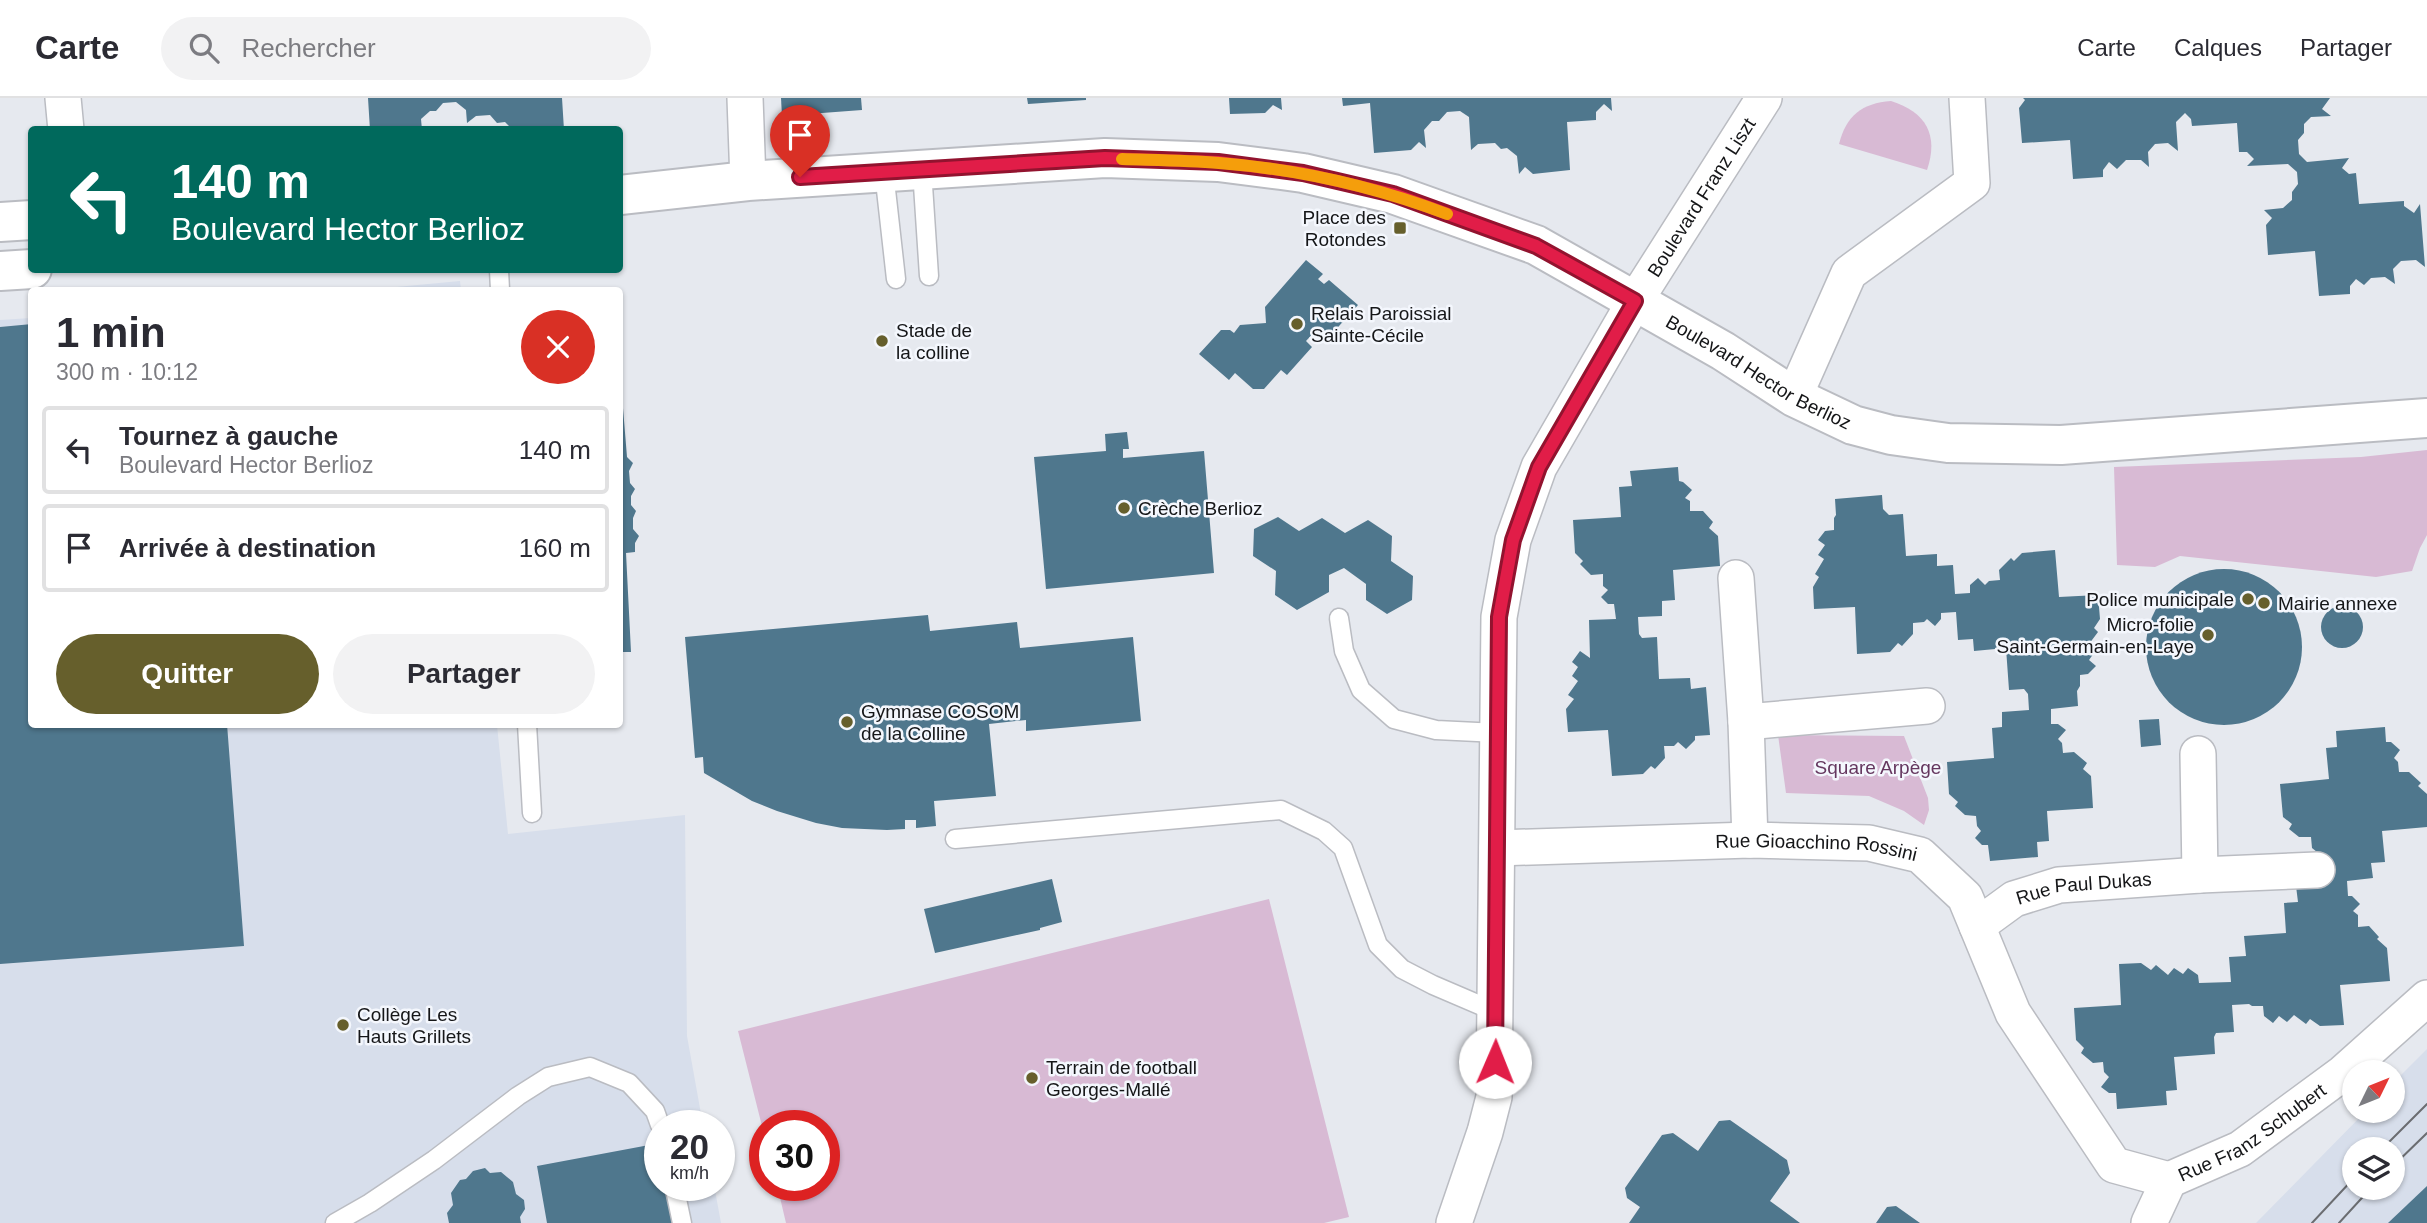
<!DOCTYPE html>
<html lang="fr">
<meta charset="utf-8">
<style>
:root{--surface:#fff;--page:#f2f2f3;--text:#2b2b33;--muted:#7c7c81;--line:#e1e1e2;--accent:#665f2c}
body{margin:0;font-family:Arial,sans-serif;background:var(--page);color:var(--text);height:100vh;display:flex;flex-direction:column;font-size:26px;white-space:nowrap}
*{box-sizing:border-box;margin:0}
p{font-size:23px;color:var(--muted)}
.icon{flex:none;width:38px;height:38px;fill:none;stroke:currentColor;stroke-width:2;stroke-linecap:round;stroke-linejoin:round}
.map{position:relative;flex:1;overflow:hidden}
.side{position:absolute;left:28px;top:189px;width:595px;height:441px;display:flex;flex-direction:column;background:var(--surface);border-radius:7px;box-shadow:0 2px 5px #0004}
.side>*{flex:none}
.top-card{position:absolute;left:28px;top:28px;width:595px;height:147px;border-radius:7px;box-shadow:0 2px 5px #0004;background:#00695c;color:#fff;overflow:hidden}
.needle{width:46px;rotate:47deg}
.buttons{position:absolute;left:2342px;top:962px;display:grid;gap:14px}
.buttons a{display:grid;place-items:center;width:63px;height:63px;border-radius:50%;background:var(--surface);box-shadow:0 2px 5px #0004;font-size:35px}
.speed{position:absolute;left:644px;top:1012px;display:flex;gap:14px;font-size:35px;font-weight:700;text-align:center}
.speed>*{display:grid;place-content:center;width:91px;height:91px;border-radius:50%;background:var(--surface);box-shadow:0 2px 5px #0004;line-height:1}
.speed small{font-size:18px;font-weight:400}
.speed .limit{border:10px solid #d22;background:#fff;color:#111}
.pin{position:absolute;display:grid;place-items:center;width:60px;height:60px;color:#fff;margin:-72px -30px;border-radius:50% 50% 50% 0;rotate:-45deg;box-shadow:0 0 7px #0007}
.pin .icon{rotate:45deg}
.me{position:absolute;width:77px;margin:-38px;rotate:1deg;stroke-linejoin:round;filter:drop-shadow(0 0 5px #0008)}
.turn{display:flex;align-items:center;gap:24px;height:147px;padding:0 28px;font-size:32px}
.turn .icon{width:91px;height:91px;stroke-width:2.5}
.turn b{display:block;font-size:49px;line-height:60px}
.round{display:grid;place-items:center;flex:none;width:74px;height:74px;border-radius:37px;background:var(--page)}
.summary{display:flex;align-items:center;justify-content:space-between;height:119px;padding:0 28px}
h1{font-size:42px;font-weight:700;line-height:52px}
.button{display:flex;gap:14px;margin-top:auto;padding:14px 28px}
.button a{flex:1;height:80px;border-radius:42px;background:var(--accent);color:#fff;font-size:28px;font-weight:700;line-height:80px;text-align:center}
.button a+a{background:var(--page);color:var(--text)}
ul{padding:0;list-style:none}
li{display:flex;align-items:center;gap:21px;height:88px;margin:0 14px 10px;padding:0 14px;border:4px solid var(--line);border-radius:7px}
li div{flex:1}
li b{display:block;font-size:26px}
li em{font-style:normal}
header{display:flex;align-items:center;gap:42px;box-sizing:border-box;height:98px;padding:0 35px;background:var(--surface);border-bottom:2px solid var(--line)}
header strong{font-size:33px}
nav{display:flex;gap:38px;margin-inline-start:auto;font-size:24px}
.search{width:490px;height:63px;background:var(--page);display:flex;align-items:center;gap:18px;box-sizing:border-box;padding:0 24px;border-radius:38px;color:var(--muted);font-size:26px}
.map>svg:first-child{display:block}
.built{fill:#d7deeb;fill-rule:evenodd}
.green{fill:#d8bad4}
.building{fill:#4f778d}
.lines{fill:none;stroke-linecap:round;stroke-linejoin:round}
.service-casing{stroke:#babcc2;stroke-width:21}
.minor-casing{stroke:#babcc2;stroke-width:38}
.tertiary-casing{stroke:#babcc2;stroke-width:42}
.service{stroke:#fff;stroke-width:18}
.minor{stroke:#fff;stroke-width:35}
.tertiary{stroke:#fff;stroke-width:38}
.tram{stroke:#6b6d71;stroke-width:2}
.route-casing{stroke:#92132f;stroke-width:18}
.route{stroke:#e11d48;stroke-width:12}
.slow{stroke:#f59e0b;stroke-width:12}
.poi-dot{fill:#665f2c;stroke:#f4f7fd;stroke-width:2.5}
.labels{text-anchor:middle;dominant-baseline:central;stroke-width:5;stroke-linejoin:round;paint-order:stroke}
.street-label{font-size:19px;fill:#151618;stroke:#f4f7fd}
.poi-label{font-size:19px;fill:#151618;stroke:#f4f7fd;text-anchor:start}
.park-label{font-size:19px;fill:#65375f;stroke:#f4f7fd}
</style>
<header>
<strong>Carte</strong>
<div class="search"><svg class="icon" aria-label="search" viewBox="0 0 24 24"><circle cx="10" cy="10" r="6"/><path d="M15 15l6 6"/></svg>Rechercher</div>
<nav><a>Carte</a><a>Calques</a><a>Partager</a></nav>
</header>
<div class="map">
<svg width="2427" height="1125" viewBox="0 0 2427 1125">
<rect width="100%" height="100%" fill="#e6e9ef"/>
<g class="built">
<path d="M460,183L461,192H364Z"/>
<path d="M31,220L32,626L497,627L508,736L685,717L687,938L703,1027H660V1087H714L721,1125H0V222Z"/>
<path d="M2427,951V1125H2256L2366,1013H2392V986ZM2354,1052H2392V1090H2354Z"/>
</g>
<g class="green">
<path d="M1891,3C1926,14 1939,37 1927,72L1839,46C1846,18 1862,5 1891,3Z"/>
<path d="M2427,352V437L2420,450L2412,473L2376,479L2180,458L2155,469L2117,467L2114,369L2361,359Z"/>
<path d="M1778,637L1904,638L1928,700L1929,712L1924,727L1904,713L1869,698L1786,695Z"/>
<path d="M1269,801L1349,1119L1324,1125H786L777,1087H824V1027H765V1040L738,933Z"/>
</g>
<g class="building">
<path d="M368,0H562L564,32H513L505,24L497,25L490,17L476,18L467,25L466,12L456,4L443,5L436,13H430L421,21L422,32H370Z"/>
<path d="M781,0H861L862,12L782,18Z"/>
<path d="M1027,0H1086V2L1028,6Z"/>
<path d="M1229,0H1281L1282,12L1273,7L1265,15L1230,16Z"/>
<path d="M1342,0H1611L1612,13L1604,6L1596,14V22L1567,24L1570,72L1533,76L1525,69L1519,76L1517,58L1507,50L1501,51L1495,45L1478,46L1471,52L1469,19L1460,13L1447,14L1439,23H1432L1424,32L1426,50L1419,44L1411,52L1374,55L1370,5L1343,8Z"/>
<path d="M2023,0H2330L2322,11L2331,18L2311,19L2304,26V35L2298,42L2299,56L2307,64L2349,60L2342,70L2349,76L2356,75L2359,106L2404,103V108L2414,115L2420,106L2425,169L2416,162L2401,163L2393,171L2395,186L2385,179L2371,180L2364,187L2356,181L2350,188V196L2319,198L2315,153L2268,157L2266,127L2272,120L2264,112L2283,110L2292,102V94L2298,86L2297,74L2288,66L2247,68L2254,61L2247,54H2239L2237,25L2192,28L2191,21L2185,15L2176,24L2178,53L2168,45L2155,46L2148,54L2149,69L2141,62H2126L2117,71L2109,64L2103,72V79L2073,81L2070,42L2022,45L2019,10L2025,2Z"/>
<path d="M1306,162L1323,176L1318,181L1324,186L1329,182L1358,207L1330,238L1319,229L1306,243L1312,249L1287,277L1281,272L1264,291H1253L1235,275L1229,282L1199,256L1221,232H1230L1234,235L1240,227L1266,225L1265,209Z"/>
<path d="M32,226V626H227L244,848L0,866V229Z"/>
<path d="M620,298H622L627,359L633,365L629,373L630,385L635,391L631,398V407L636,413L633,420V431L639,438L635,445V454L626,455L631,554H620Z"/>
<path d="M1127,334L1129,351H1123V360L1204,353L1214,475L1046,491L1034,359L1106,353L1105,336Z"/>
<path d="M1678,369L1679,383L1683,384L1692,392L1685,400L1690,403V413H1703L1713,424L1709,430L1718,438L1720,468L1673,472L1675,502L1662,503V518L1638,519L1639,536L1642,540L1657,539L1659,581L1690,580L1691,591L1706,589L1710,637L1695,638V642L1686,651L1678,644L1674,648H1664L1665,660L1655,671L1651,668L1643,676L1612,678L1608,632L1568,634L1566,611L1574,601L1568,597L1578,583L1572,578L1578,569L1572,564L1580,553L1590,560L1589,522L1616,521L1614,506H1608L1601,499L1608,492L1603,488V476L1591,477L1580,466L1583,463L1575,455L1573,422L1621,419L1619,389L1632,388L1630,373Z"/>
<path d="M1882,397L1883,411L1889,417L1903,416L1906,458L1937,456V468L1953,467L1955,496L1970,495V487L1978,480L1985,487L1989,483L2000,482L1999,472L2011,460L2014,463L2022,455L2055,452L2059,499L2098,497L2100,521L2094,530L2098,534L2089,546L2096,552L2089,562L2096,568L2088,576L2080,577V588L2077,593L2078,608L2051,611V626H2058L2066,632L2058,641L2062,645L2063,655L2074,654L2087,665L2083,671L2091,678L2093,710L2047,713L2049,743L2037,744L2038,759L1990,763L1988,747H1982L1975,740L1981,733L1977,728L1976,718L1965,717L1955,708L1958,704L1949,696L1947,664L1994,660L1992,630L2002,629V614L2029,612L2028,596L2024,591L2009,592L2006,550L1974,553L1973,541L1958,542L1956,514L1941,515V521L1935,528L1927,521L1924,524L1913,525V536L1902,548L1898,545L1890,554L1857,556L1855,509L1814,511L1813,489L1819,479L1815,476L1824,461L1818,457L1825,447L1818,442L1825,433L1834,432V420L1836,417L1835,401Z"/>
<path d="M1278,419L1299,433L1322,420L1345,435L1368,422L1392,438L1391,463L1413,478L1412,502L1387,516L1366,502V486L1344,470L1329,477V494L1297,512L1275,497L1276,473L1253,458L1254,431Z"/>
<circle cx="2224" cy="549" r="78"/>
<circle cx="2342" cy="529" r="21"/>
<path d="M928,517L930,533L1017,524L1020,550L1133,539L1141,623L1026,633V622L989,626L996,698L934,703L936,728L916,730V722H905V731L887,732L842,730L816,725L777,713L752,703L704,675L703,659L695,660L685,539Z"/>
<path d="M2159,621L2161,647L2141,649L2139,622Z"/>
<path d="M2385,629L2386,644H2391L2400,652L2394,660L2398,664L2399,674H2409L2421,685L2418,688L2427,696V729L2382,733L2385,764L2371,765L2373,780L2347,783L2348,798H2352L2360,806L2353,813L2358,817V829L2369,828L2379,839L2377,841L2387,850L2390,883L2340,887L2344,927L2320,928L2310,921L2306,926L2294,917L2287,924L2279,918L2273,925L2264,918L2263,908H2252L2249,906L2232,907L2234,934L2216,935L2214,939L2215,956L2174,959L2177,992L2166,993L2167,1007L2117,1011L2116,995H2109L2101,989L2109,979L2104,974L2103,964L2093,965L2081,955L2084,950L2076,942L2074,910L2121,907L2119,866L2141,865L2151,872L2156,867L2168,877L2174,870L2183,876L2188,870L2198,877L2199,885L2231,884L2229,859L2246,858L2244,838L2286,835L2284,805L2298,804L2296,788L2317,754L2312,750L2311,739H2299L2289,731L2292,726L2283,719L2280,686L2329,681L2326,650L2337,649L2336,633Z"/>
<path d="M1052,781L1062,824L1040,830V832L935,855L924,811Z"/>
<path d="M1730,1022L1787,1062L1790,1075L1770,1103L1800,1125H1629L1640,1109L1627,1100L1625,1090L1662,1037L1673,1035L1698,1053L1719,1023Z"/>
<path d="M660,1045V1087H667L674,1125H547L537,1068Z"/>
<path d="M485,1070L490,1075L501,1074L513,1084L516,1096L524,1102L525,1111L520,1119L521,1125H449L447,1115L453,1107L451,1095L460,1082L466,1081L473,1073Z"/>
<path d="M2427,1088V1125H2388Z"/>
<path d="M1896,1108L1920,1125H1876L1887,1109Z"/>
</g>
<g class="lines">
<defs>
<g id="service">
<path d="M922,72L929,178"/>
<path d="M884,74L896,181"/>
<path d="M499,172L500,192"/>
<path d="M1339,520L1344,553L1361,592L1394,621L1436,632L1498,635"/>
<path d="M527,626L532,715"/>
<path d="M955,741L1281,712L1324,733L1343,750L1378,847L1402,871L1433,887L1496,914"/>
<path d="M674,1087L682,1125"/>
<path d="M335,1125L370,1105L434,1062L518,998L548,979L590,969L629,985L655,1013L660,1027"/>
</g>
<g id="minor">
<path d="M63,0L66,32"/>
<path d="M745,0L748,83"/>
<path d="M1794,299L1849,175L1972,85L1967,0"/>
<path d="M1736,480L1746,624L1750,742"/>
<path d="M1746,624L1927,608"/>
<path d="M2198,656L2200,777"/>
<path id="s1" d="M1497,750L1750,742L1869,745L1920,757L1965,799L2013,915L2114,1067L2169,1082"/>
<path id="s2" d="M1977,828L2014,801L2059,787L2200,777L2317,772"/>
<path id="s3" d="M2169,1082L2240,1051L2343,975L2427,900"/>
<path id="s4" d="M1454,1125L1485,1034L1494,999L1499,519L1513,442L1539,369L1635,203L1764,0"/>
<path d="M2149,1125L2169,1082"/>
</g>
<g id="tertiary">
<path id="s5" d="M620,97L748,83L1105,60L1218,64L1281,72L1303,75L1393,96L1536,147L1723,253L1794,299L1853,327L1891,337L1948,345L2061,347L2427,320"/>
<path d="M0,124L32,122"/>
<path d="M0,173L32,171"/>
</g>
</defs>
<use href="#service" class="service-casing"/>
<use href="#minor" class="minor-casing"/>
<use href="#tertiary" class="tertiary-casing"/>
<use href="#service" class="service"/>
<use href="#minor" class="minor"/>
<use href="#tertiary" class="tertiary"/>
<g class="tram">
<path d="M2381,1052L2427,1006"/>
<path d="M2392,1069L2427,1035"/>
<path d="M2312,1125L2354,1080"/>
<path d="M2339,1125L2371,1090"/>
</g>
</g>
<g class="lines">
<defs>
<path id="route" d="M800,79L1105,60L1218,64L1303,75L1393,96L1536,148L1635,203L1539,369L1513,442L1499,519L1495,964"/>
</defs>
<use href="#route" class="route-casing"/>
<use href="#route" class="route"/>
<path class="slow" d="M1122,61C1154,62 1187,62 1219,65C1297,71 1373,88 1447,116"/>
</g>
<g class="poi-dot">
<rect x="1393" y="123" width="14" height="14" rx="3.5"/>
<circle cx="1297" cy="226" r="7"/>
<circle cx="882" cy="243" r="7"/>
<circle cx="1124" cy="410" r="7"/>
<circle cx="2248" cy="501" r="7"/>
<circle cx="2264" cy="505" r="7"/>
<circle cx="2208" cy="537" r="7"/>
<circle cx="847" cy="624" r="7"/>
<circle cx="343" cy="927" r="7"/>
<circle cx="1032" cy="980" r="7"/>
</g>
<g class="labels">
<g class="street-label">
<text stroke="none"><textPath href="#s4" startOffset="1083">Boulevard Franz Liszt</textPath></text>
<text stroke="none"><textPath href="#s5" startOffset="1186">Boulevard Hector Berlioz</textPath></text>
<text stroke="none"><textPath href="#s1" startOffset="320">Rue Gioacchino Rossini</textPath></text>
<text stroke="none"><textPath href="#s2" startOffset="117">Rue Paul Dukas</textPath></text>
<text stroke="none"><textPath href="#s3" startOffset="96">Rue Franz Schubert</textPath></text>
</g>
<g class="poi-label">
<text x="1386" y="119" text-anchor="end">Place des<tspan x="1386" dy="22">Rotondes</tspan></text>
<text x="1311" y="215">Relais Paroissial<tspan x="1311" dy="22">Sainte-Cécile</tspan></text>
<text x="896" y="232">Stade de<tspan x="896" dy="22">la colline</tspan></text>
<text x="1138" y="410">Crèche Berlioz</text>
<text x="2234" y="501" text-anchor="end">Police municipale</text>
<text x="2278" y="505">Mairie annexe</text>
<text x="2194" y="526" text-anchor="end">Micro-folie<tspan x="2194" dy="22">Saint-Germain-en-Laye</tspan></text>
<text x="861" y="613">Gymnase COSOM<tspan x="861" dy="22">de la Colline</tspan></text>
<text x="357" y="916">Collège Les<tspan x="357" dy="22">Hauts Grillets</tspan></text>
<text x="1046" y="969">Terrain de football<tspan x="1046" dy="22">Georges-Mallé</tspan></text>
</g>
<g class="park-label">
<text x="1878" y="669">Square Arpège</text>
</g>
</g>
</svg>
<div class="buttons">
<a><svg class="needle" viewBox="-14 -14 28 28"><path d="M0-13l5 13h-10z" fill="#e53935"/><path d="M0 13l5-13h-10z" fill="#7c7c81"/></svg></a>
<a><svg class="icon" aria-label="layers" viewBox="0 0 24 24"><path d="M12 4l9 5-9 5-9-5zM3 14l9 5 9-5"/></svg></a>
</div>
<div class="speed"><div>20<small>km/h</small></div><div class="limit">30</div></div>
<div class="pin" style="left:800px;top:79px;background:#d93025"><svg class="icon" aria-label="arrive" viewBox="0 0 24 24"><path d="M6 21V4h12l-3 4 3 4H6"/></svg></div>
<svg class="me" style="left:1495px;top:964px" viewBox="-20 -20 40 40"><circle r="19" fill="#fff"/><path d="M0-13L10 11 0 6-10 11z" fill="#e11d48"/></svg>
<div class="top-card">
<div class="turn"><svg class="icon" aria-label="left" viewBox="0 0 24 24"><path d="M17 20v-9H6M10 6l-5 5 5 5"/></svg><div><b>140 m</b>Boulevard Hector Berlioz</div></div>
</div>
<section class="side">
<div class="summary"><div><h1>1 min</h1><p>300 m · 10:12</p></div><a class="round" style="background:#d93025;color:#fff"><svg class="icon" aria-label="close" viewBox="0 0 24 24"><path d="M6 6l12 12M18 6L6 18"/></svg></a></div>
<ul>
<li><svg class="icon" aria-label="left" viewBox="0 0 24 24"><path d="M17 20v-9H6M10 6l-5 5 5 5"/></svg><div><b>Tournez à gauche</b><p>Boulevard Hector Berlioz</p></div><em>140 m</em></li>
<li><svg class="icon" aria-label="arrive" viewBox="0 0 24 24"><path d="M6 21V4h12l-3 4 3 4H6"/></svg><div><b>Arrivée à destination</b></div><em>160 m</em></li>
</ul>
<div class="button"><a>Quitter</a><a>Partager</a></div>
</section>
</div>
